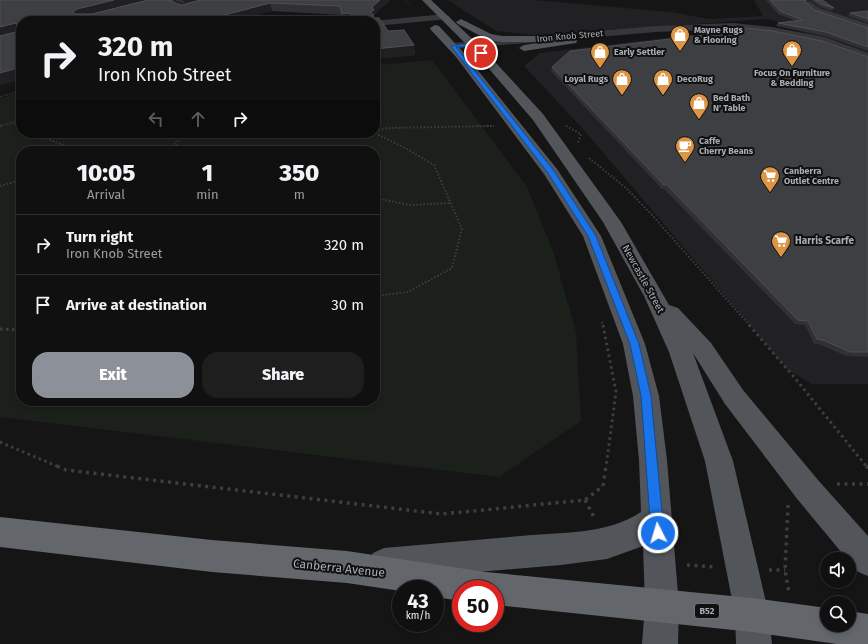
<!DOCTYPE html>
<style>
:root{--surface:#101010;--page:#1e1e1e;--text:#f1f3f6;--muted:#9c9d9f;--line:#303030;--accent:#8c9099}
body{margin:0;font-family:"Fira Sans",sans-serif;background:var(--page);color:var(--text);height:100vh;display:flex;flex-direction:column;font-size:15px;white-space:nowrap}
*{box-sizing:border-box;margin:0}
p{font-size:13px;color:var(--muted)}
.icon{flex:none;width:22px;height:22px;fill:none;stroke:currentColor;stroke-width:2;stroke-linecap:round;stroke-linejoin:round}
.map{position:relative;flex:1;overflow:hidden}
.sheet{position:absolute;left:16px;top:146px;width:364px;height:260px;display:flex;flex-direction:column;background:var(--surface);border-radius:16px;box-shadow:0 2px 6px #0003,0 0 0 1px var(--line)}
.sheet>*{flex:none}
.hud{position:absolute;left:16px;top:16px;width:364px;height:122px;border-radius:16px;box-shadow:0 2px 6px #0003,0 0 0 1px var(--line);background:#101010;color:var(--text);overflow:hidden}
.fabs{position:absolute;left:820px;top:552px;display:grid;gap:8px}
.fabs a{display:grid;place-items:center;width:36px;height:36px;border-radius:50%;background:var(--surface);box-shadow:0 2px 6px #0003,0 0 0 1px var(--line);font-size:20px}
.speed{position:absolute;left:392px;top:580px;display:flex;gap:8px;font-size:20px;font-weight:700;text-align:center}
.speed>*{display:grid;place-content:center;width:52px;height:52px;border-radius:50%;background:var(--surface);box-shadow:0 2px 6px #0003,0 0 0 1px var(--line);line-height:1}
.speed small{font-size:10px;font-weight:400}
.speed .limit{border:6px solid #d22;background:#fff;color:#111}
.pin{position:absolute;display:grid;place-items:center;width:34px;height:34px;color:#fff;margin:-17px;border:2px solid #fff;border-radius:50%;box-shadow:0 1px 4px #0007}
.me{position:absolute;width:44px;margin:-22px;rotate:355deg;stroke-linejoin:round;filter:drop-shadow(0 0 3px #0008)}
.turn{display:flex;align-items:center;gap:14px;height:84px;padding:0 16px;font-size:18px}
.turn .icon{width:52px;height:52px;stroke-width:2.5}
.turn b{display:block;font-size:28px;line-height:34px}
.lanes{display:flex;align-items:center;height:38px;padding:0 16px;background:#0003;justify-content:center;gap:20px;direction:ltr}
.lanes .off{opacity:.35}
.eta{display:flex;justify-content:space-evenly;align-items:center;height:68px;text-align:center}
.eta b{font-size:24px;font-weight:800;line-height:28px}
.cta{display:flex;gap:8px;margin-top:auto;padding:8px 16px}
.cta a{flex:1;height:46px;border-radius:16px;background:var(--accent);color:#fff;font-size:16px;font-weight:800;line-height:46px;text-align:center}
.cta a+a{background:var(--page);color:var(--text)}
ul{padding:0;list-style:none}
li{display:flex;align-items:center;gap:12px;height:60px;padding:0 16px;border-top:1px solid var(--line)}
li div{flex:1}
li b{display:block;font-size:15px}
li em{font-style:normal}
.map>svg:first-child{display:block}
.built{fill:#212123}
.green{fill:#1b201b;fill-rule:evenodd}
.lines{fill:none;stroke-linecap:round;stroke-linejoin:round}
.path-far4{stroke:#3c3e41;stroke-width:1;stroke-dasharray:1 1.5;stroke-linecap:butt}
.path-far3{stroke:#3c3e41;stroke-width:1.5;stroke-dasharray:1 1.5;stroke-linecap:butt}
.path-far2{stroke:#3c3e41;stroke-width:2;stroke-dasharray:1.5 2;stroke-linecap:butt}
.path-far1{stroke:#3c3e41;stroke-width:3;stroke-dasharray:2.5 3.5;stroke-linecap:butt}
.path{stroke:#3c3e41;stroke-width:3.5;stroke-dasharray:3 4.5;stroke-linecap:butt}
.minor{fill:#36373b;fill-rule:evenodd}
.major{fill:#525559;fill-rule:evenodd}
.highway{fill:#63666b;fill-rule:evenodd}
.wall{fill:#313134}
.shaded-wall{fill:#202022}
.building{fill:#3e3f42;stroke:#4e5054}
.route{fill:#1a73e8;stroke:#114b97}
.labels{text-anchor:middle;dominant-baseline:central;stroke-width:4;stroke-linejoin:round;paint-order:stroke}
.far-poi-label{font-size:9px;font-weight:bold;fill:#a8aeb5;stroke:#101011;text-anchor:start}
.far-street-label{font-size:9px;fill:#a8aeb5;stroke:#101011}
.shield{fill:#101011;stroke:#7a7f84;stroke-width:1}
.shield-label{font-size:9px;font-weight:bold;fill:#a8aeb5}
.poi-label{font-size:10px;font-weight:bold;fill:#a8aeb5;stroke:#101011;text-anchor:start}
.street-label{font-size:10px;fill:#a8aeb5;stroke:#101011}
.near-street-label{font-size:12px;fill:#a8aeb5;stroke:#101011}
</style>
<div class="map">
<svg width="868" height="644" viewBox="0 0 868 644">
<rect width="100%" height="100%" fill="#151516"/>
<g class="built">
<path d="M448,0H533L671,12L708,19L763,16L754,0H868V57L769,19L534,35L496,31Z"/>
<path d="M733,30L868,67V384H812L788,370L583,129L524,66L540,53Z"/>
</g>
<path class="green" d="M432,60L527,187L553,251L576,332L581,421L499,477L0,417V99L21,92V133H375V65ZM21,151H375V401H21Z"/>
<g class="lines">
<path class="path-far4" d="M405,0L411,7"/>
<g class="path-far3">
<path d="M0,97L21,91"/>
<path d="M12,123L18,126"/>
<path d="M0,126L21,120"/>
<path d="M478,126H494"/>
</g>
<g class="path-far2">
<path d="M16,125L21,128"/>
<path d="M0,126L2,125"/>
<path d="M566,126L581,134L578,143"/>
<path d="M375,131L387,128L494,126"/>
<path d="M33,133L78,151"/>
<path d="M375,133L409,150L434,165L462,229L452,268L408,292L375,296"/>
<path d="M167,151L176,144L183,133"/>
<path d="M589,158L626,188L652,215L750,326"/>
<path d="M0,186L21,180"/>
<path d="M375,198L410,205L451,203"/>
<path d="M602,322L603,326"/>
</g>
<g class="path-far1">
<path d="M603,325L616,392L606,467"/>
<path d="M749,325L794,377L867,467"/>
<path d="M0,329L21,330"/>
<path d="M0,442L59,467"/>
</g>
<g class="path">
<path d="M57,466L66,470L442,514L585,500L603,486L606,466"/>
<path d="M866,466L868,468"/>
<path d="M837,484H868"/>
<path d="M585,500L595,519"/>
<path d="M788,505L785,570L789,593"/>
<path d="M687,565L716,567"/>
<path d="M769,570H785"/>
</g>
<g class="minor">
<path d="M159,0H174L173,2L96,21H79L81,19Z"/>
<path d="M809,1L819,8L868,24V30L813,12L805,4Z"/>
<path d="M445,14L450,17L448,19L375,26V21H372Z"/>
<path d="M733,23L772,27L824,37L868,53V60L821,43L772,33L733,29L656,32L453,49L448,46L453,43L656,26Z"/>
</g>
<g class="major">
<path d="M422,0H431L485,51L543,114L621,222L669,305L678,308L711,343L743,390L818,480L868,536V576C860,573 850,569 849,559H847L798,500L725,404L693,353L733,461L769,615L772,644H736L735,615L705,461L669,352L644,296L603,222L533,120L477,55Z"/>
<path d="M461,19L491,34L502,36H539L544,39L539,42H502L488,40L458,24L456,22Z"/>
<path d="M435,25L439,26L464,53L557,169L601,236L645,344L659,396L667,460L679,606L678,644H642L645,606L643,546L607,559L561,565L384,580L373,575L368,564L373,553L384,548C430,544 475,540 521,536C561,532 606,535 641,512L639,460L633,396L623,344L583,236L544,174L456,57L431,30L430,28Z"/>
<path d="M572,38L576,39L577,41L576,43L524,51L519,48L524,45Z"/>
</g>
<path class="highway" d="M0,517L212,540L347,551L486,572L752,598L827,608V625H849V611L868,614V644H837L752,632L495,605V589H461V601L435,597V589H401V591L347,583L212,572L0,547Z"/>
</g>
<g class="wall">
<path d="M0,0L182,5L184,4L175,1V0H390L375,14V18L388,31L414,45L415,55L375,59V21H343L341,15L272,11L21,21V79L0,85Z"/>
<path d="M766,0H808L806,2L814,10L868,28V51L825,36L776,26L778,23L796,21L778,14Z"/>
<path d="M810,0H822L834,8L832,11L820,7Z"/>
<path d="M868,11V23L848,16L850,13Z"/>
<path d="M697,32L868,57V357L846,356L819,344H814L805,325L795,324L664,189H662L551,71L552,67L697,36L696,35Z"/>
</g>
<g class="shaded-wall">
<path d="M114,0H153L81,18L73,12L77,9Z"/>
<path d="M183,0H203L184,4Z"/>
<path d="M380,0H390L375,14V19L370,21V12L372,7Z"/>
<path d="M270,3L272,11L237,21H202Z"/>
<path d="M350,13L351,21H343L342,14Z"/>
<path d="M16,23L21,33L0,38V27Z"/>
<path d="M414,45L415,55L375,59V49Z"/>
<path d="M21,67V79L0,85V73Z"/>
</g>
<g class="building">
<path d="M0,0H114L77,9L73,12L75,14H92L148,0H168L182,5L200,0H380L372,7L374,10L370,12L373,14V18H379L388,31L404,30L414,45L375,49V21H353L350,13L342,14L340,6L270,3L202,21H21V67L0,73V36L16,32L17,25L16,23L0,27Z"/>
<path d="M770,0H806L805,1L814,10L868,28V47L826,32L778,23L803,20L780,11Z"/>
<path d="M815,0H822L834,8L821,4Z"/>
<path d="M868,11V19L850,13Z"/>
<path d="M735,27L773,31L822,41L868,57V352H850L823,340L817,339L808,321L798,320L666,184L664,185L552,67L570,51L703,35L697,32Z"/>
</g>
<path class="route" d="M472,43L483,52V54H479L471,46L456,47L554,171L596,236L639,344L651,396L664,533L662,537L658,539L653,537L651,533L641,396L630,344L588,236L548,173L451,46Z"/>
<defs>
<symbol id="shop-pin" viewBox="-11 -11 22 30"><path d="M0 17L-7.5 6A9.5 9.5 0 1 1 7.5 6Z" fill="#dd9545" stroke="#101011"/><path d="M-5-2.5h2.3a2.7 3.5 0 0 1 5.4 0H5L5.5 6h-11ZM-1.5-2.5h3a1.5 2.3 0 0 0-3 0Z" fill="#fff"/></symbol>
<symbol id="cafe-pin" viewBox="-11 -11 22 30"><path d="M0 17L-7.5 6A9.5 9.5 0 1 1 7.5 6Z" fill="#dd9545" stroke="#101011"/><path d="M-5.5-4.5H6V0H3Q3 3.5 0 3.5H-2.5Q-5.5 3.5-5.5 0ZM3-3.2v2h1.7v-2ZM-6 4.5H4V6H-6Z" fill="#fff"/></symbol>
<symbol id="supermarket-pin" viewBox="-11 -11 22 30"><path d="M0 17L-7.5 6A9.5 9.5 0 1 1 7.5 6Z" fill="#dd9545" stroke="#101011"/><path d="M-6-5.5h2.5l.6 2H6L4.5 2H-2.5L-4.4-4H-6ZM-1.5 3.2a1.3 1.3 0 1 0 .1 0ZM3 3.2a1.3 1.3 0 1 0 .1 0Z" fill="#fff"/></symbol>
</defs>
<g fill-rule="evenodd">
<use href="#shop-pin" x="669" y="24" width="22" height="30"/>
<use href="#shop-pin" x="781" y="39" width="22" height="30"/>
<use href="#shop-pin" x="589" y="41" width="22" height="30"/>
<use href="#shop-pin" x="611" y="68" width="22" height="30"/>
<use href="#shop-pin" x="652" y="68" width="22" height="30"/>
<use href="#shop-pin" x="688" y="92" width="22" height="30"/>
<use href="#cafe-pin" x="674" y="135" width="22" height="30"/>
<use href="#supermarket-pin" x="759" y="165" width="22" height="30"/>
<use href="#supermarket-pin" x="770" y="230" width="22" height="30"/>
</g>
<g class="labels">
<g class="far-poi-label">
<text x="694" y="30">Mayne Rugs<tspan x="694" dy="10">&amp; Flooring</tspan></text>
<text x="614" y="52">Early Settler</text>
<text x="792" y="73" text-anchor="middle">Focus On Furniture<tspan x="792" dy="10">&amp; Bedding</tspan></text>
<text x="608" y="79" text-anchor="end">Loyal Rugs</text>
<text x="677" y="79">DecoRug</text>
<text x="713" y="98">Bed Bath<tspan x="713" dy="10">N' Table</tspan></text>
<text x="699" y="141">Caffe<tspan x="699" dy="10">Cherry Beans</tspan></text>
<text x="784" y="171">Canberra<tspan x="784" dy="10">Outlet Centre</tspan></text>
</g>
<g class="far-street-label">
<text transform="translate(570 36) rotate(-5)">Iron Knob Street</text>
</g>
<rect class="shield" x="695" y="604" width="24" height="14" rx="3"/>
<g class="shield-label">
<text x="707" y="611">B52</text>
</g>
<g class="poi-label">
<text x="795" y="241">Harris Scarfe</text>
</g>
<g class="street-label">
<text transform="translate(643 279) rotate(61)">Newcastle Street</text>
</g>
<g class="near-street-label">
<text transform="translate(339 568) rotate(6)">Canberra Avenue</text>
</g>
</g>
</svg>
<div class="fabs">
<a><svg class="icon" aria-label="sound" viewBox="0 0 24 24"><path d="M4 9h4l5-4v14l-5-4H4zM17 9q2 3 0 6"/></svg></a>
<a><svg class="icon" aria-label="search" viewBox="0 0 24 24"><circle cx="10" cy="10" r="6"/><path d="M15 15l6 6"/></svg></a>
</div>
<div class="speed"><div>43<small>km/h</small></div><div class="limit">50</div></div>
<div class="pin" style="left:481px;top:53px;background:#d93025"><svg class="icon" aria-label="arrive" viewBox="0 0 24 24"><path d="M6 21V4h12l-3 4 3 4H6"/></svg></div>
<svg class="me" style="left:658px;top:533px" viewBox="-20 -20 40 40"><circle r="17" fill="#1a73e8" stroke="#fff" stroke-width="3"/><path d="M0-11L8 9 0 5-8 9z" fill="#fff"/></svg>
<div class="hud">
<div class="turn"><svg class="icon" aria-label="right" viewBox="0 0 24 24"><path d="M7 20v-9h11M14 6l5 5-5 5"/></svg><div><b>320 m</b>Iron Knob Street</div></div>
<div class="lanes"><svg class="icon off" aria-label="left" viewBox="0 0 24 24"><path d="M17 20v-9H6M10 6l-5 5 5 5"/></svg><svg class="icon off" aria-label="ahead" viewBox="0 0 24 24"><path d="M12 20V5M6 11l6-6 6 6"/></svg><svg class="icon" aria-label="right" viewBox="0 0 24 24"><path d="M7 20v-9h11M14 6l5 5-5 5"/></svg></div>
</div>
<section class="sheet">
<div class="eta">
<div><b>10:05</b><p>Arrival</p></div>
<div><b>1</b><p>min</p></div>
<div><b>350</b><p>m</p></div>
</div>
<ul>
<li><svg class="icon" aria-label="right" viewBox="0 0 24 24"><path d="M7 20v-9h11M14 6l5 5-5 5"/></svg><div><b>Turn right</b><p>Iron Knob Street</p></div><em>320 m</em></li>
<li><svg class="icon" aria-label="arrive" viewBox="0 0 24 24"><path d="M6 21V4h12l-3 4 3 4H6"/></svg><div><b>Arrive at destination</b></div><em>30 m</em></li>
</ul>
<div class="cta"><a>Exit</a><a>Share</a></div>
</section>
</div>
